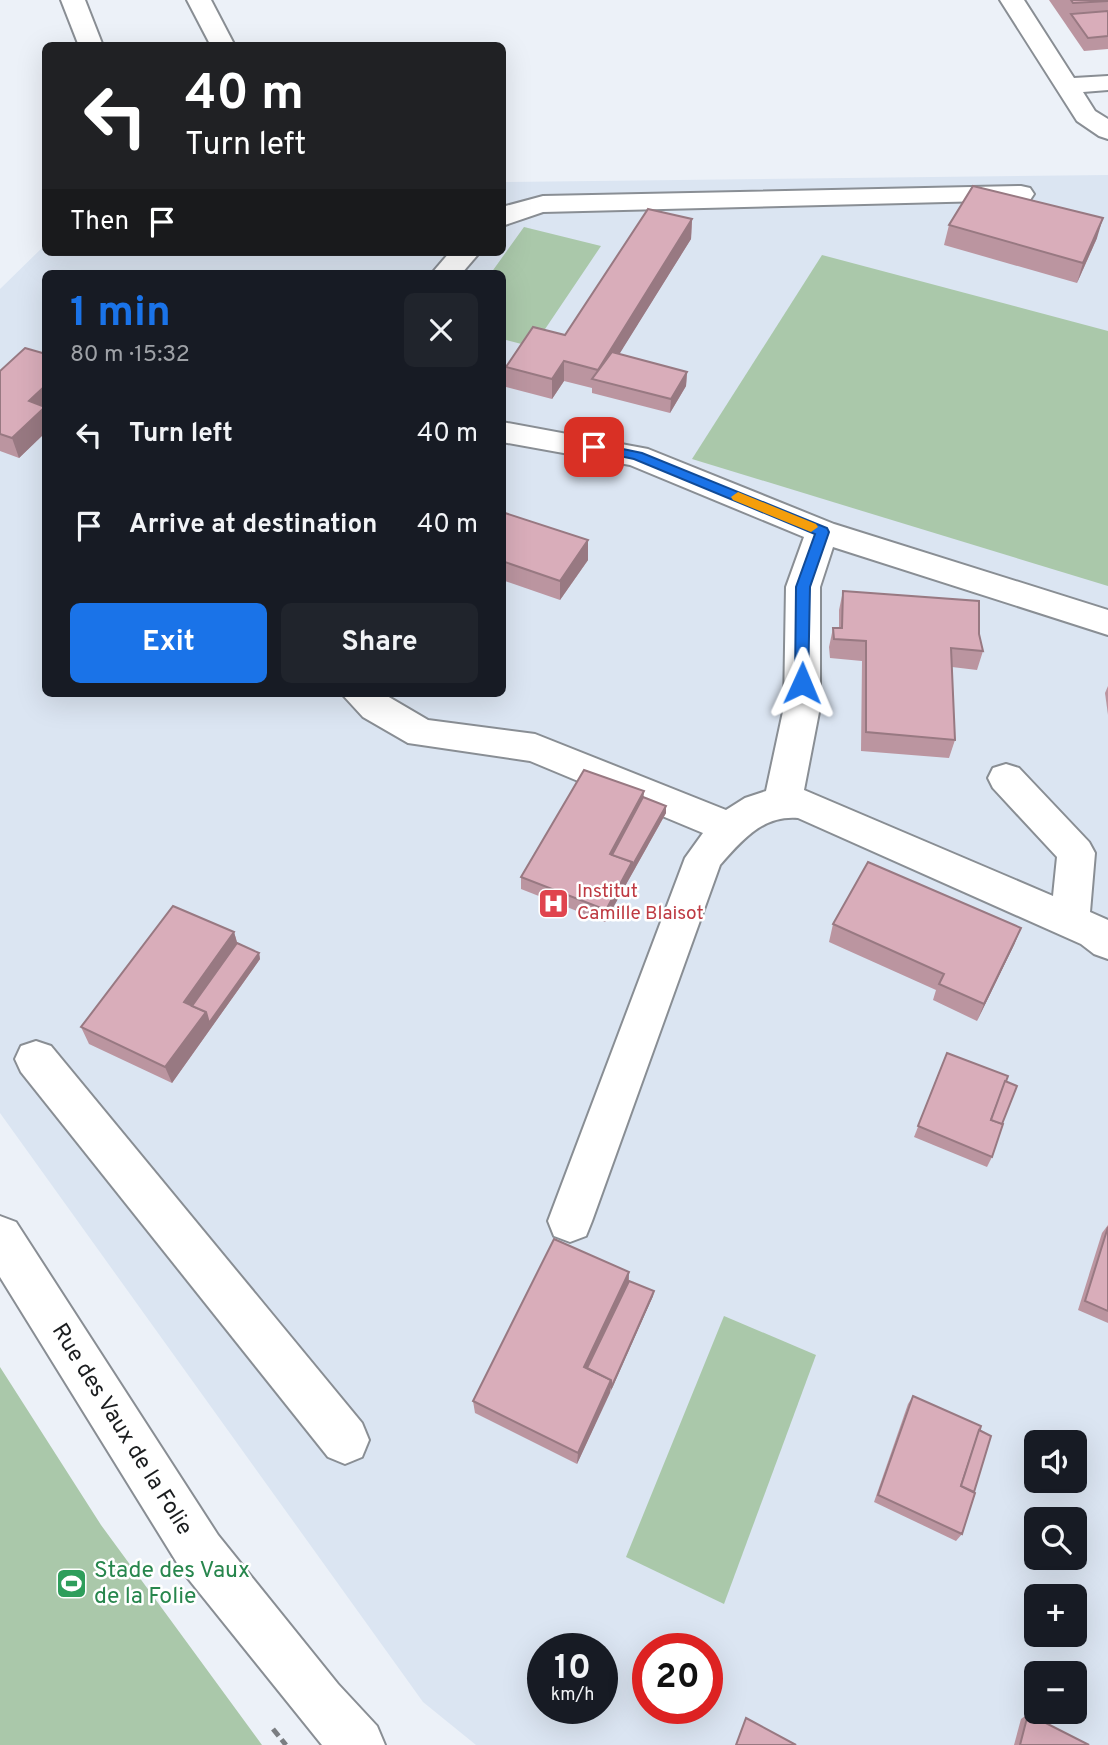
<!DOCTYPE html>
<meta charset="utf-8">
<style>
:root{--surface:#171b24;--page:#20242c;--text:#f1f3f6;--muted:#9ea1a6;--accent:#1a73e8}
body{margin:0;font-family:Overpass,sans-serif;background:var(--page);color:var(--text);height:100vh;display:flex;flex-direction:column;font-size:26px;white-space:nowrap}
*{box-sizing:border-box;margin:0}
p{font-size:23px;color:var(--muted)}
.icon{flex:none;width:38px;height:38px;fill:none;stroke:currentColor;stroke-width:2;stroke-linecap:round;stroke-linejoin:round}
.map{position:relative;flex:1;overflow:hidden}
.sheet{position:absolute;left:42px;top:270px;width:464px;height:427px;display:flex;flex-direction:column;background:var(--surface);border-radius:10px;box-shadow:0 7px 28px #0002}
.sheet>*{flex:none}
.top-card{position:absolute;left:42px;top:42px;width:464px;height:214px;border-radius:10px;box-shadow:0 7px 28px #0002;background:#202124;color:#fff;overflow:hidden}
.controls{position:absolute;left:1024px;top:1430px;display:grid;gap:14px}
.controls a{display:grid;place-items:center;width:63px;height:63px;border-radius:10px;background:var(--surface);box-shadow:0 7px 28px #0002;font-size:35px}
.speed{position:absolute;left:527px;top:1633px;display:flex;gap:14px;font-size:35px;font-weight:700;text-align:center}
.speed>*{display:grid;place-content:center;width:91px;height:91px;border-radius:50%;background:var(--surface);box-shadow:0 7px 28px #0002;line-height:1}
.speed small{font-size:18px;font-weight:400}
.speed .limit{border:10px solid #d22;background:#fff;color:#111}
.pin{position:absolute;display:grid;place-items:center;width:60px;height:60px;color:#fff;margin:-30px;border-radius:14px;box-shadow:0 4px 10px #0006}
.me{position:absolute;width:77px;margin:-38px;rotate:1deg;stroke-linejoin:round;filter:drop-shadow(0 0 5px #0008)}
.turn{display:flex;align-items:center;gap:24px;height:147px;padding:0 28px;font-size:32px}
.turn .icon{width:91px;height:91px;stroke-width:2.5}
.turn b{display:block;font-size:49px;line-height:60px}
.then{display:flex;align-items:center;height:66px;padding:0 28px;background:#0003;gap:14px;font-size:26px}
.round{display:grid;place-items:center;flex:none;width:74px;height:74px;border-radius:10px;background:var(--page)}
.headline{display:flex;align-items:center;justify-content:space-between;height:119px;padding:0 28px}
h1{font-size:42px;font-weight:700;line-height:52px;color:var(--accent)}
.action{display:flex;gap:14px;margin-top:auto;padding:14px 28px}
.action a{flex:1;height:80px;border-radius:10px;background:var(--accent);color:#fff;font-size:28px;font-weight:700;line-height:80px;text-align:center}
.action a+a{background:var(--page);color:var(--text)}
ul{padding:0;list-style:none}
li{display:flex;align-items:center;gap:21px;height:91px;padding:0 28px}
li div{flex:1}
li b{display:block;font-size:26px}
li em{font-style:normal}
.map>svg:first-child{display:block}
.built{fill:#dbe5f2;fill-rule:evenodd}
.green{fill:#aac8aa}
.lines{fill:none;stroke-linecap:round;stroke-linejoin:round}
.minor-casing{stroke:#898e94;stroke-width:4}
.path{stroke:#7b7e82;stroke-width:5;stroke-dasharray:9 4.5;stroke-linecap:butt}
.minor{fill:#fff;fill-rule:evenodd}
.wall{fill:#bb95a0}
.shaded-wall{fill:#987982}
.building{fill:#d9adba;stroke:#987982;stroke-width:2}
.route{fill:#1a73e8;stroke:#114b97;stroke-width:2}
.slow{fill:#f59e0b}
.labels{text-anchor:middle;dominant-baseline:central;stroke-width:5;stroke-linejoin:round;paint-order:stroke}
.health-label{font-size:19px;fill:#be3a42;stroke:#fff;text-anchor:start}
.near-street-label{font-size:23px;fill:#1b1d1f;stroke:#fff}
.near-leisure-label{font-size:23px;fill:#27864d;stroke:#fff;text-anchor:start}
</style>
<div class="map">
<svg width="1108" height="1745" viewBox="0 0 1108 1745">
<rect width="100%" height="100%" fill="#ecf1f8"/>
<path class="built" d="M1108,175V1745H476L423,1702L0,1113V289L45,245L46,252H502V182ZM46,273H502V693H46ZM1036,1442H1074V1480H1036ZM1036,1519H1074V1558H1036ZM1036,1596H1074V1634H1036ZM542,1648H602V1708H542ZM648,1648H707V1708H648ZM1036,1673H1074V1712H1036Z"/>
<g class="green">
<path d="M524,227L601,246L533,347L502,339V273H491Z"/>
<path d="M822,255L1108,331V586L692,459Z"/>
<path d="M724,1316L816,1355L724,1604L626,1557Z"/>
<path d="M0,1367L101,1525L262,1745H0Z"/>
</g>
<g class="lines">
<defs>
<g id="minor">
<path d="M61,0H85L103,46H79Z"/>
<path d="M187,0H211L235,46H211Z"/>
<path d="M1000,0H1024L1074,78L1108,76V90L1083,92L1095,111L1108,119V139L1099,136L1077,121Z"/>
<path d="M1021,186L1030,188L1034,194L1030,200L543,212L502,226V207L543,196Z"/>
<path d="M450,252H480L462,273H432Z"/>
<path d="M502,422L648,449L834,524L1108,610V635L833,547L820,587V707L804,790L1053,896L1057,857L993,788L988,778L993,768L1006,764L1019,768L1089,842L1095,853L1090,912L1108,920V959L1094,954L1081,944L798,818C763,815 742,840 720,865L592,1221L586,1236L570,1242L554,1236L548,1221L685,858L703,833L530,761L408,743L363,717L341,693H382L428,720L535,734L726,810L745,798L766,791L784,707L786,587L804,537L630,465L502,442Z"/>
<path d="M36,1041L51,1046L362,1423L369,1440L362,1457L345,1464L328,1457L21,1072L15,1059L21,1046Z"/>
<path d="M0,1216L16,1222L218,1535L338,1684L377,1726L385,1745H322L182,1571L0,1277Z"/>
</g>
</defs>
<use href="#minor" class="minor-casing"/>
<path class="path" d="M273,1729L286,1745"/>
<use href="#minor" class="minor"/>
</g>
<g class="wall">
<path d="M1049,0H1108V49L1084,51Z"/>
<path d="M692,219L691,239L619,354L687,372L686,386L670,413L592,393V388L564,381L552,399L506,387V367L565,335Z"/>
<path d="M949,225L1097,238L1077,283L944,245Z"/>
<path d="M46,354V432L19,458L0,451V371Z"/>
<path d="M502,512L588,560L560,600L502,580Z"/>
<path d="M843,591L979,634L983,651L977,670L952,667L955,740L949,758L861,751L862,661L830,658L829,647L833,628H839V610Z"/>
<path d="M1108,686V715L1105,693Z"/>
<path d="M643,797L666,813L605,922L521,889V877Z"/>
<path d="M833,924L1021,928L1014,945L977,1021L933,1000L936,990L829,942Z"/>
<path d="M234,932L237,943L259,953L260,959L172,1083L89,1044L81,1027Z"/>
<path d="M947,1053L1005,1081L1002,1124L992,1157L987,1167L914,1137Z"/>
<path d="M1108,1225V1323L1078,1310L1102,1233Z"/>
<path d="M629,1272V1281L654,1291L653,1296L577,1464L475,1413L473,1401Z"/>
<path d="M913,1396L979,1430L962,1534L956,1541L874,1502L908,1404Z"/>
<path d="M1028,1714L1089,1745H1014L1021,1719Z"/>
</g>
<g class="shaded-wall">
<path d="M1103,218L1097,238L1077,283L1083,263Z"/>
<path d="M692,219L691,239L602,382L597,380L598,370Z"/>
<path d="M564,361V381L552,399V379Z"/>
<path d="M687,372L686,386L670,413L671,399Z"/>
<path d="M46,385V432L19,458L12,438L29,401Z"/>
<path d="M588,540V560L560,600V581Z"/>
<path d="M644,791L643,804L612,861L610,854Z"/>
<path d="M666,806V813L605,922L606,910L632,862Z"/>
<path d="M1021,928L1014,945L977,1021L984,1004Z"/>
<path d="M234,932L239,949L192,1015L184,1002Z"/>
<path d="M259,953L260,959L172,1083L165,1067L206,1012Z"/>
<path d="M629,1272L628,1286L585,1375L584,1367Z"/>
<path d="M654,1291L653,1296L610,1393L611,1388Z"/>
<path d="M611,1380L610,1393L577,1464L578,1453Z"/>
</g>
<g class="building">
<path d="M1071,0H1108V1L1073,3Z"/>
<path d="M1108,11V36L1088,38L1071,14Z"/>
<path d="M973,186L1103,218L1083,263L949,225Z"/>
<path d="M648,209L692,219L598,370L564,361L552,379L506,367L533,327L565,335Z"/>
<path d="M25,348L46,354V385L29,401L45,407L12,438L0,434V371Z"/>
<path d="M612,352L687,372L671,399L592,379Z"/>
<path d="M502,512L588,540L560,581L502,561Z"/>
<path d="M843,591L979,601V634L983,651L951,648L955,740L866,732V641L834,639L833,628H842Z"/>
<path d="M584,770L644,791L610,854L632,862L606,910L521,877Z"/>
<path d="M643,797L666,806L631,868L632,862L612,855Z"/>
<path d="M868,862L1021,928L984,1004L939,984L944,974L833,924Z"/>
<path d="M173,906L234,932L184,1002L206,1012L165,1067L81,1027Z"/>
<path d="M237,943L259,953L209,1023L206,1012L192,1006Z"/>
<path d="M947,1053L1008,1076L991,1120L1003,1124L992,1157L918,1126Z"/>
<path d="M1005,1081L1017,1086L1002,1124L991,1120Z"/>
<path d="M1108,1227V1311L1085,1301Z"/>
<path d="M554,1239L629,1272L584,1367L611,1380L578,1453L473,1401Z"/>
<path d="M629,1281L654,1291L611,1388V1380L587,1368Z"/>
<path d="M913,1396L981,1426L961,1486L975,1493L962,1534L878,1495Z"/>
<path d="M979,1430L991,1436L974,1492L961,1486Z"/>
<path d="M1028,1714L1089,1745H1020Z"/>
<path d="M746,1718L796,1745H736Z"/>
</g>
<path class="route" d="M594,443L642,453L827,528L829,532L810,587L808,686H797L795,683L796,587L815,534L634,459L590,450V444Z"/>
<path class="slow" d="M738,492L816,524L818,527L811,532L806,530L733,500L731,497Z"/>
<defs>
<symbol id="hospital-square" viewBox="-11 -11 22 22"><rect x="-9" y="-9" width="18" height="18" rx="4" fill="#e0444e" stroke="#fff"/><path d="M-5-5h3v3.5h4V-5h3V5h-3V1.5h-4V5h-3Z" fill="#fff"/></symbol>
<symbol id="stadium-square" viewBox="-11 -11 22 22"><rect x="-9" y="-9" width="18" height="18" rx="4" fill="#2e9e5b" stroke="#fff"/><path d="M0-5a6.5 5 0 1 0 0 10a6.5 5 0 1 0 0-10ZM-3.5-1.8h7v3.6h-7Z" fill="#fff"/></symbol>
</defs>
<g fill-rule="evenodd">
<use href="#hospital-square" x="536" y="886" width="35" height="35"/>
<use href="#stadium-square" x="54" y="1566" width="35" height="35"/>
</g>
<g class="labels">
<g class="health-label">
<text x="577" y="892">Institut<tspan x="577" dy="22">Camille Blaisot</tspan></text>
</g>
<g class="near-street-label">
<text transform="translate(121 1430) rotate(58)">Rue des Vaux de la Folie</text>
</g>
<g class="near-leisure-label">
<text x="94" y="1571">Stade des Vaux<tspan x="94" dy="26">de la Folie</tspan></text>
</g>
</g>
</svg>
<div class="controls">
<a><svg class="icon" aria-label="sound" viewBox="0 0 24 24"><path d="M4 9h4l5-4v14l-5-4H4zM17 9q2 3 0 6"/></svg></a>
<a><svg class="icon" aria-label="search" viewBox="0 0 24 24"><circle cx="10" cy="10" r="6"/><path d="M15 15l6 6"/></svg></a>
<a>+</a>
<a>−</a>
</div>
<div class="speed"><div>10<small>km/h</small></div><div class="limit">20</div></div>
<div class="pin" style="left:594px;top:447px;background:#d93025"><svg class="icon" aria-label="arrive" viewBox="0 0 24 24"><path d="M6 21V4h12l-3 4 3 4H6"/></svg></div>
<svg class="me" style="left:802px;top:683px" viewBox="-20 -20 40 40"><path d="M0-17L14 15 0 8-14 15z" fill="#1a73e8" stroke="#fff" stroke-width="4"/></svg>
<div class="top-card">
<div class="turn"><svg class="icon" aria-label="left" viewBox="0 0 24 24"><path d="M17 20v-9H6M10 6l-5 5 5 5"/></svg><div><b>40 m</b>Turn left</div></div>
<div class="then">Then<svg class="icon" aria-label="arrive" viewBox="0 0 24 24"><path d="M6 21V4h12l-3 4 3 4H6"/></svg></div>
</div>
<section class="sheet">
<div class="headline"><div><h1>1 min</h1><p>80 m · 15:32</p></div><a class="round"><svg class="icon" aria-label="close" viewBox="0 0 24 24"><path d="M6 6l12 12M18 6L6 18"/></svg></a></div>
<ul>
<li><svg class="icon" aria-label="left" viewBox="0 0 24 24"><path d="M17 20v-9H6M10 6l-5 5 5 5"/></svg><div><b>Turn left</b></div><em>40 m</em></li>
<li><svg class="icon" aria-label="arrive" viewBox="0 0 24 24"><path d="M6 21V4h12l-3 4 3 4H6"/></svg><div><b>Arrive at destination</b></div><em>40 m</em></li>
</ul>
<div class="action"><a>Exit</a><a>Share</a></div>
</section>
</div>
